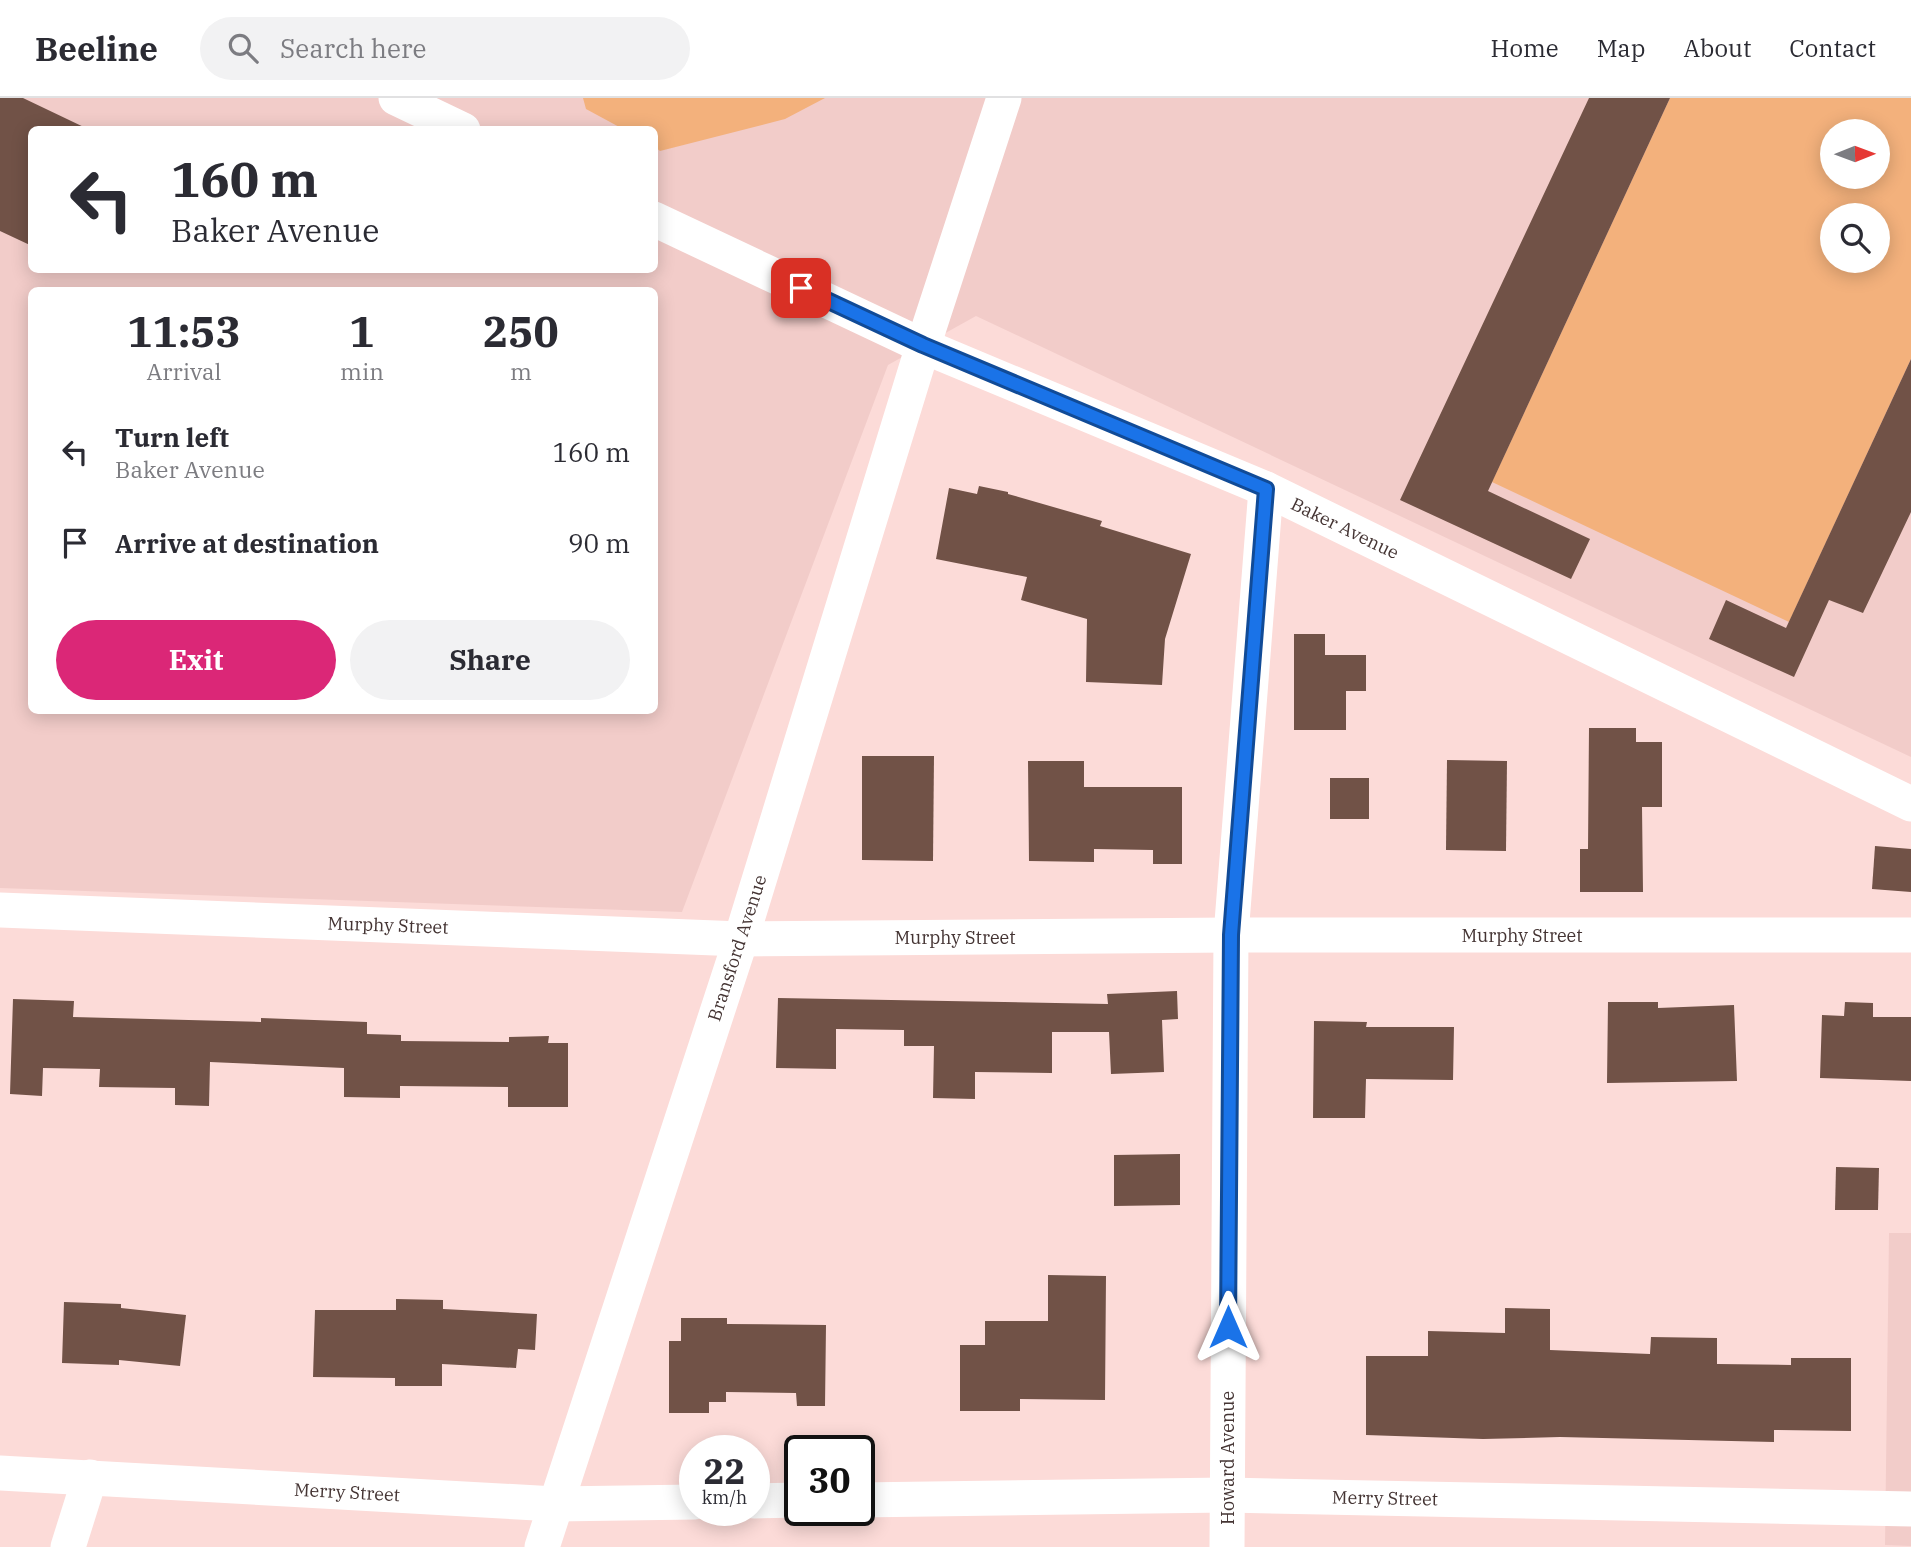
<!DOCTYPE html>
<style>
:root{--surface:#fff;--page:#f2f2f3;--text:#2b2b33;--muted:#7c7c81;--line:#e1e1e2;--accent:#db2777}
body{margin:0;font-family:"IBM Plex Serif",serif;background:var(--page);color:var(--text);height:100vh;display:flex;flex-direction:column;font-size:26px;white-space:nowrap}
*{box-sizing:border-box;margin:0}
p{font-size:23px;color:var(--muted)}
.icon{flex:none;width:38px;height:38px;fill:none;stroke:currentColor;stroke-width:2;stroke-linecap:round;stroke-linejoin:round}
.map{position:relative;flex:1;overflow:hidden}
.sheet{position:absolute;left:28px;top:189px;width:630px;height:427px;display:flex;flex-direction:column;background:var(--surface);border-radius:10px;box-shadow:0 4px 18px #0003}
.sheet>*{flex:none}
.banner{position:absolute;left:28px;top:28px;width:630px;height:147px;border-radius:10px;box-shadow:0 4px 18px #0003;background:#fff;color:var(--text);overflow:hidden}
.needle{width:46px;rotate:89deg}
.fabs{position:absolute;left:1820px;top:21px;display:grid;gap:14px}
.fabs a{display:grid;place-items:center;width:70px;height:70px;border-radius:50%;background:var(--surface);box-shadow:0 4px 18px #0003;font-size:35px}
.speed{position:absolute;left:679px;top:1337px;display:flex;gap:14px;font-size:35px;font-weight:700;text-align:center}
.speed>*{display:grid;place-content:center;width:91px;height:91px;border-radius:50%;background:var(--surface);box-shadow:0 4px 18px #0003;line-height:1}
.speed small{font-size:18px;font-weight:400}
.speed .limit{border:4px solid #111;border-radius:10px;background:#fff;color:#111}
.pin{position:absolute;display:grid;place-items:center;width:60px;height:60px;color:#fff;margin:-30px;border-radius:14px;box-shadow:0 4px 10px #0006}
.me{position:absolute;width:77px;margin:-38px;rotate:0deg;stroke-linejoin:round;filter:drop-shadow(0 0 5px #0008)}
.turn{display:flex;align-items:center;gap:24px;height:147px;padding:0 28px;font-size:32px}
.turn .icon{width:91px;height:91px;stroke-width:2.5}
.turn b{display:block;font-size:49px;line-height:60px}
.eta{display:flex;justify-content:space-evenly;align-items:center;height:119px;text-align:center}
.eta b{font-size:42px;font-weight:800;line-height:49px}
.primary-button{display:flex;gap:14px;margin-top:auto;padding:14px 28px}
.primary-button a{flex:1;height:80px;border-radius:42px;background:var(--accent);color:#fff;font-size:28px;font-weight:800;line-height:80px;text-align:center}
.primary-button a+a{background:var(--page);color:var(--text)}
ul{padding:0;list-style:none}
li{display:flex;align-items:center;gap:21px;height:91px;padding:0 28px}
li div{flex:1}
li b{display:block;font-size:26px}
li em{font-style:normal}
header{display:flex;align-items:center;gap:42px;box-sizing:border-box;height:98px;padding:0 35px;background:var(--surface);border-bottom:2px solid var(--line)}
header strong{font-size:33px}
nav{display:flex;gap:38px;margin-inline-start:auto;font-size:24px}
.search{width:490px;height:63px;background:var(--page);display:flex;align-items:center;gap:18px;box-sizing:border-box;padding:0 24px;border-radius:38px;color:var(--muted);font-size:26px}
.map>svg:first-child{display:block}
.built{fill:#f2ccc9;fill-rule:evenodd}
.green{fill:#f3b17c;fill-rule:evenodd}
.building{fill:#715247}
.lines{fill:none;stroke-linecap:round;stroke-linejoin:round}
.minor{stroke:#fff;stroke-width:35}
.route-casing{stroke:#114b97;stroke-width:18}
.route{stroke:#1a73e8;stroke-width:12}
.labels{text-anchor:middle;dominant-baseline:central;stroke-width:7;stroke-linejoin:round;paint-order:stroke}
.street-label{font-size:18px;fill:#443433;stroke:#fff}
</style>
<header>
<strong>Beeline</strong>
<div class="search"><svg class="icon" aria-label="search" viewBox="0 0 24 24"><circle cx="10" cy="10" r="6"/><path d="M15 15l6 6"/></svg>Search here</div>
<nav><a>Home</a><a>Map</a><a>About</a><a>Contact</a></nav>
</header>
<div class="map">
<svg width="1911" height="1449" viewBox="0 0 1911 1449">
<rect width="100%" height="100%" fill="#fcdbd8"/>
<g class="built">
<path d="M0,0H1911V659L976,218L888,267L682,814L0,790ZM32,32H654V172H32ZM1832,33H1878V79H1832ZM1832,117H1878V163H1832ZM32,192H654V612H32Z"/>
<path d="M1889,1135H1911V1448L1885,1447Z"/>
</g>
<g class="green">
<path d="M583,0H825L785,21L660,53L655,49L654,32L623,31L586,11Z"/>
<path d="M1670,0H1911V261L1789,524L1492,384ZM1832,33H1878V79H1832ZM1832,117H1878V163H1832Z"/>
</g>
<g class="building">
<path d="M0,0H23L90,32H32V148L0,133Z"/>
<path d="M1589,0H1670L1488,393L1590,441L1571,481L1400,402Z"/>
<path d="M1911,261V414L1863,515L1829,502L1794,579L1709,541L1726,502L1786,530Z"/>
<path d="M979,388L1008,394V396L1102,423L1100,428L1191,456L1165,541L1162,587L1086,584L1087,521L1021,502L1027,479L936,461L949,390L977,396Z"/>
<path d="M1294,536H1325V557H1366V593H1346V632H1294Z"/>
<path d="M1589,630H1636V644H1662V709H1642L1643,794H1580V751H1588Z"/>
<path d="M862,658H934L933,763L862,762Z"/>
<path d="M1447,662L1507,663L1506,753L1446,752Z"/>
<path d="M1028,663H1084V689H1182V766H1153V752L1094,751V764L1029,763Z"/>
<rect x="1330" y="680" width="39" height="41"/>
<path d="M1875,748L1911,751V794L1872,791Z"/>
<path d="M1177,893L1178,921L1162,922L1164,974L1111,976L1109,934H1052V975L975,974V1001L933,1000L934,948H904V932L836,931V971L776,970L778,900L1108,906L1107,896Z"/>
<path d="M13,901L74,903L73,919L261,924V920L367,924V936L401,937V943L509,944V939L549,938L548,945H568V1009H508V989L400,988V1000L344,999V970L210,964L209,1008L175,1007V990L99,989L100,971L43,970L42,998L10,996Z"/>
<path d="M1608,904H1658V910L1734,907L1737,983L1607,985Z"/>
<path d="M1845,904L1873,905V919H1911V983L1820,980L1822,917L1844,918Z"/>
<path d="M1314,923L1367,924L1366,929H1454L1453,982L1366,981L1365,1020H1313Z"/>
<path d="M1180,1056V1107L1114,1108V1057Z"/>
<path d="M1836,1069L1879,1070L1878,1112H1835Z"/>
<path d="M1048,1177L1106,1178L1105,1302L1020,1301V1313H960V1247H985V1223H1048Z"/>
<path d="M396,1201L443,1202V1211L537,1216L535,1252L518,1251L516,1270L442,1266V1288H395V1280L313,1279L315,1212H396Z"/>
<path d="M64,1204L121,1206V1210L186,1217L180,1268L119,1262V1267L62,1265Z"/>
<path d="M1505,1210L1550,1211V1252L1650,1256L1651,1239L1717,1240V1266L1791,1267V1260H1851V1333L1774,1332V1344L1560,1339L1483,1341L1366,1337V1258H1428V1233L1505,1235Z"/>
<path d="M681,1220H727V1226L826,1227L825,1308H797L796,1295L726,1294V1304H709V1315H669V1243H681Z"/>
</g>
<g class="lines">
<g class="minor">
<path d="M396,0L463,32"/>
<path d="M654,121L923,248L1266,391L1911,706"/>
<path d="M0,812L741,841L1231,837H1911"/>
<path d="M0,1375L555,1406L695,1404"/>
<path d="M859,1402L1227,1397L1911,1411"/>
<path d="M754,1403L800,1402"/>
<path d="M68,1449L90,1379"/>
<path d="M542,1449L741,841L923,248L1004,0"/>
<path d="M1227,1449L1231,837L1266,391"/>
</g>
</g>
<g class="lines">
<defs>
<path id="route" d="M801,190L923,247L1266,391L1231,837L1228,1229"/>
</defs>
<use href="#route" class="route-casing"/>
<use href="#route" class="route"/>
</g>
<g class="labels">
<g class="street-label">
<text transform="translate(1345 430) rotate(26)">Baker Avenue</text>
<text transform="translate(388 827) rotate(2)">Murphy Street</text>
<text x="1522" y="837">Murphy Street</text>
<text x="955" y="839">Murphy Street</text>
<text transform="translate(737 850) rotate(-72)">Bransford Avenue</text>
<text transform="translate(1227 1360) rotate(-90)">Howard Avenue</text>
<text transform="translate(347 1394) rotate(3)">Merry Street</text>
<text transform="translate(1385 1400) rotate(1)">Merry Street</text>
</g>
</g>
</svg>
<div class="fabs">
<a><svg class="needle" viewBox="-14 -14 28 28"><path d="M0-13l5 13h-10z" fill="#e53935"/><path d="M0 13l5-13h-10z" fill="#7c7c81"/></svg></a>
<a><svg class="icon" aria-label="search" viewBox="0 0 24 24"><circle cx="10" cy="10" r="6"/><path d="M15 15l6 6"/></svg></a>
</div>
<div class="speed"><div>22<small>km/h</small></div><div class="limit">30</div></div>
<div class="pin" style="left:801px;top:190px;background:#d93025"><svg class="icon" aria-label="arrive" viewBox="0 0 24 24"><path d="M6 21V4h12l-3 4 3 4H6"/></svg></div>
<svg class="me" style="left:1228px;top:1229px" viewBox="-20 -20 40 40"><path d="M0-17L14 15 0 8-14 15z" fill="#1a73e8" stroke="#fff" stroke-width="4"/></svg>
<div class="banner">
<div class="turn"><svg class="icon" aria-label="left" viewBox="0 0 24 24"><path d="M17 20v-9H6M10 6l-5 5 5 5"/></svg><div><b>160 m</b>Baker Avenue</div></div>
</div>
<section class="sheet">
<div class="eta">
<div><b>11:53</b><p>Arrival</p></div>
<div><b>1</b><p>min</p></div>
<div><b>250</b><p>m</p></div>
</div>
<ul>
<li><svg class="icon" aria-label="left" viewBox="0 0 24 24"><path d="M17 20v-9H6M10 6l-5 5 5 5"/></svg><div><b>Turn left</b><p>Baker Avenue</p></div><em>160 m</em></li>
<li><svg class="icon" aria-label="arrive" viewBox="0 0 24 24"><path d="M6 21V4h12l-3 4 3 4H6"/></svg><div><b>Arrive at destination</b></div><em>90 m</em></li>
</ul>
<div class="primary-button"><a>Exit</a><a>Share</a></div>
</section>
</div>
